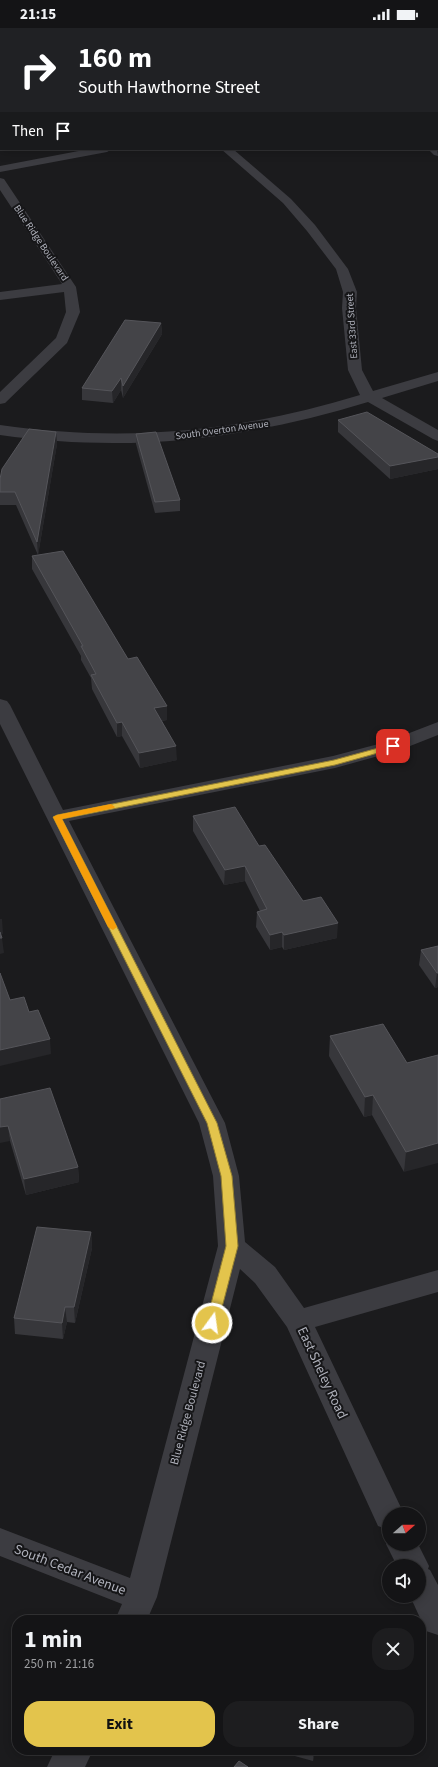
<!DOCTYPE html>
<meta charset="utf-8">
<style>
:root{--surface:#141416;--page:#1d1d1f;--text:#f1f3f6;--muted:#9d9ea1;--line:#333335;--accent:#e3c44c}
body{margin:0;font-family:"Source Sans 3",sans-serif;background:var(--page);color:var(--text);height:100vh;display:flex;flex-direction:column;font-size:15px;white-space:nowrap}
*{box-sizing:border-box;margin:0}
p{font-size:13px;color:var(--muted)}
.icon{flex:none;width:22px;height:22px;fill:none;stroke:currentColor;stroke-width:2;stroke-linecap:round;stroke-linejoin:round}
.map{position:relative;flex:1;overflow:hidden}
.drawer{position:absolute;left:12px;top:1587px;width:414px;height:140px;display:flex;flex-direction:column;background:var(--surface);border-radius:16px;box-shadow:0 2px 10px #0003,0 0 0 1px var(--line)}
.drawer>*{flex:none}
.guide{position:absolute;left:0px;top:0px;width:438px;height:122px;box-shadow:0 2px 10px #0003,0 0 0 1px var(--line);background:#202124;color:#fff;overflow:hidden}
.needle{width:26px;rotate:69deg}
.tools{position:absolute;left:382px;top:1479px;display:grid;gap:8px}
.tools a{display:grid;place-items:center;width:44px;height:44px;border-radius:50%;background:var(--surface);box-shadow:0 2px 10px #0003,0 0 0 1px var(--line);font-size:20px}
.pin{position:absolute;display:grid;place-items:center;width:34px;height:34px;color:#fff;margin:-17px;border-radius:8px;box-shadow:0 2px 6px #0006}
.me{position:absolute;width:44px;margin:-22px;rotate:14deg;stroke-linejoin:round;filter:drop-shadow(0 0 3px #0008)}
.turn{display:flex;align-items:center;gap:14px;height:84px;padding:0 12px;font-size:18px}
.turn .icon{width:52px;height:52px;stroke-width:2.5}
.turn b{display:block;font-size:28px;line-height:34px}
.then{display:flex;align-items:center;height:38px;padding:0 12px;background:#0003;gap:8px;font-size:15px}
.round{display:grid;place-items:center;flex:none;width:42px;height:42px;border-radius:16px;background:var(--page)}
.headline{display:flex;align-items:center;justify-content:space-between;height:68px;padding:0 12px}
h1{font-size:24px;font-weight:700;line-height:30px}
.cta{display:flex;gap:8px;margin-top:auto;padding:8px 12px}
.cta a{flex:1;height:46px;border-radius:16px;background:var(--accent);color:#111;font-size:16px;font-weight:700;line-height:46px;text-align:center}
.cta a+a{background:var(--page);color:var(--text)}
.status{display:flex;justify-content:space-between;align-items:center;height:28px;padding:0 20px;background:var(--surface);direction:ltr}
.status svg{height:11px;fill:currentColor}
.map>svg:first-child{display:block}
.lines{fill:none;stroke-linecap:round;stroke-linejoin:round}
.minor{fill:#3c3c41;fill-rule:evenodd}
.wall{fill:#37373b}
.shaded-wall{fill:#262629}
.building{fill:#444448;stroke:#55555a}
.route{fill:#e3c44c;stroke:#947f31}
.slow{fill:#f59e0b}
.labels{text-anchor:middle;dominant-baseline:central;stroke-width:4;stroke-linejoin:round;paint-order:stroke}
.far-street-label{font-size:10px;fill:#afb1bb;stroke:#161618}
.street-label{font-size:12px;fill:#afb1bb;stroke:#161618}
.near-street-label{font-size:14px;fill:#afb1bb;stroke:#161618}
</style>
<div class="status"><b>21:15</b><svg viewBox="0 0 49 12"><path d="M0 12V9h3v3zM5 12V6h3v6zM10 12V3h3v9zM15 12V0h3v12zM26 1h20v11H26zM47 4h2v5h-2z"/></svg></div>
<div class="map">
<svg width="438" height="1739" viewBox="0 0 438 1739">
<rect width="100%" height="100%" fill="#1b1b1d"/>
<g class="lines">
<g class="minor">
<path d="M108,0H118L119,1H109Z"/>
<path d="M268,0H278L279,1H269Z"/>
<path d="M437,119L438,128L434,127L428,121H437Z"/>
<path d="M89,121H112L107,124L0,144V138Z"/>
<path d="M221,121H233L291,171L315,197L348,241L357,264L356,280L362,342L373,363L438,344V353L382,370L438,402V413L433,411L368,374C243,412 130,425 0,407V397C127,415 238,404 360,367L348,342L342,280L343,264L336,241L307,203L283,175Z"/>
<path d="M0,150L4,151L76,259L80,284L67,315L5,375L0,376V364L56,310L66,284L64,264L0,272V264L62,256L0,162Z"/>
<path d="M0,671L7,673L10,677L63,782L333,728L386,714L438,694V707L400,722L335,740L69,793L225,1095L239,1148L245,1214L275,1239L304,1280L438,1242V1264L315,1299L404,1486H389V1502L378,1498L287,1299L255,1255L240,1241L157,1569L147,1592H115L122,1576L0,1528V1500L130,1550L218,1218L213,1148L199,1095L0,696Z"/>
<path d="M389,1510V1516H418L429,1538L428,1541L430,1542L438,1557V1607L426,1603L410,1568H419V1538H397L386,1516Z"/>
<path d="M55,1722H93L85,1739H47Z"/>
</g>
</g>
<g class="wall">
<path d="M204,0H259L260,1H204Z"/>
<path d="M309,0H438V93L437,92V1H310Z"/>
<path d="M161,295L162,306L123,370L121,362L113,375L82,372V360Z"/>
<path d="M338,392L438,426V441L390,451L338,404Z"/>
<path d="M56,404L57,416L38,527L16,477H0V451Z"/>
<path d="M136,406L180,472V483L155,485L136,416Z"/>
<path d="M32,528L128,631L167,692L162,693L177,732L140,740L122,708L117,709L92,661L91,650L81,632V628L32,541Z"/>
<path d="M193,788L259,818L303,873L337,910L284,922L282,919L270,922L256,899L257,884L260,883L245,853L224,857L193,803Z"/>
<path d="M438,918V959L435,960L419,937L421,922Z"/>
<path d="M330,1008L407,1035L438,1027L404,1144L372,1087L364,1089L329,1028Z"/>
<path d="M0,1071L78,1139L79,1154L26,1167L10,1113Z"/>
<path d="M91,1204L92,1220L75,1295L67,1294L63,1311L15,1306L14,1290Z"/>
<path d="M273,1722H315L313,1733Z"/>
</g>
<g class="shaded-wall">
<path d="M438,50V58L437,59V51Z"/>
<path d="M161,295L162,306L123,370V358Z"/>
<path d="M121,350V362L113,375L112,363Z"/>
<path d="M56,404L57,416L38,527L37,514Z"/>
<path d="M438,429V441L390,451V438Z"/>
<path d="M167,678V692L154,694V680Z"/>
<path d="M122,694V708L117,709V695Z"/>
<path d="M176,718L177,732L140,740L139,725Z"/>
<path d="M245,838V853L224,857L225,842Z"/>
<path d="M0,891H2L3,906H0Z"/>
<path d="M338,895L337,910L284,922V907Z"/>
<path d="M282,904V919L270,922V907Z"/>
<path d="M0,910H2L4,925L0,926Z"/>
<path d="M437,945H438V959L435,960Z"/>
<path d="M50,1011L51,1026L0,1038V1022Z"/>
<path d="M373,1067L372,1087L364,1089L365,1069Z"/>
<path d="M8,1098L10,1113L0,1115V1099Z"/>
<path d="M438,1115V1135L404,1144L406,1124Z"/>
<path d="M78,1139L79,1154L26,1167L24,1151Z"/>
<path d="M91,1204L92,1220L75,1295L74,1279Z"/>
<path d="M65,1279L67,1294L63,1311L62,1295Z"/>
<path d="M313,1722H315L313,1733Z"/>
</g>
<g class="building">
<path d="M210,0H259L260,1H211Z"/>
<path d="M320,0H438V50L437,51V1H322Z"/>
<rect x="437" y="58" width="1" height="25"/>
<path d="M125,292L161,295L123,358L121,350L112,363L82,360Z"/>
<path d="M367,384L438,426V429L390,438L338,392Z"/>
<path d="M29,401L56,404L37,514L15,464H0V451L2,441Z"/>
<path d="M156,404L180,472L155,474L136,406Z"/>
<path d="M63,523L128,631L137,629L167,678L154,680L176,718L139,725L122,694L117,695L91,647L96,646L81,618H83L32,528Z"/>
<path d="M235,779L259,818L265,817L303,873L321,869L338,895L284,907L282,904L270,907L257,884L267,881L245,838L225,842L193,788Z"/>
<path d="M0,904L2,910H0Z"/>
<path d="M438,918V945H437L421,922Z"/>
<path d="M0,945L10,972L24,969L29,984L38,982L50,1011L0,1022Z"/>
<path d="M383,996L407,1035L438,1027V1115L406,1124L373,1067L365,1069L330,1008Z"/>
<path d="M50,1060L78,1139L24,1151L8,1098L0,1099V1071Z"/>
<path d="M37,1199L91,1204L74,1279H65L62,1295L14,1290Z"/>
<path d="M239,1733L248,1739H234Z"/>
</g>
<path class="route" d="M393,716H396V720L335,737L62,791L217,1095L232,1148L238,1218L218,1295L216,1298L212,1299L208,1298L206,1295L226,1218L221,1148L207,1095L53,789L57,787L334,732Z"/>
<path class="slow" d="M111,776L115,779L114,780L62,791L117,899L113,902L108,899L53,789L57,787Z"/>
<g class="labels">
<g class="far-street-label">
<text transform="translate(41 215) rotate(56)">Blue Ridge Boulevard</text>
<text transform="translate(352 298) rotate(-94)">East 33rd Street</text>
<text transform="translate(222 402) rotate(-8)">South Overton Avenue</text>
</g>
<g class="street-label">
<text transform="translate(188 1385) rotate(-75)">Blue Ridge Boulevard</text>
</g>
<g class="near-street-label">
<text transform="translate(322 1345) rotate(65)">East Sheley Road</text>
<text transform="translate(70 1542) rotate(21)">South Cedar Avenue</text>
</g>
</g>
</svg>
<div class="tools">
<a><svg class="needle" viewBox="-14 -14 28 28"><path d="M0-13l5 13h-10z" fill="#e53935"/><path d="M0 13l5-13h-10z" fill="#9d9ea1"/></svg></a>
<a><svg class="icon" aria-label="sound" viewBox="0 0 24 24"><path d="M4 9h4l5-4v14l-5-4H4zM17 9q2 3 0 6"/></svg></a>
</div>
<div class="pin" style="left:393px;top:718px;background:#d93025"><svg class="icon" aria-label="arrive" viewBox="0 0 24 24"><path d="M6 21V4h12l-3 4 3 4H6"/></svg></div>
<svg class="me" style="left:212px;top:1295px" viewBox="-20 -20 40 40"><circle r="17" fill="#e3c44c" stroke="#fff" stroke-width="3"/><path d="M0-11L8 9 0 5-8 9z" fill="#fff"/></svg>
<div class="guide">
<div class="turn"><svg class="icon" aria-label="right" viewBox="0 0 24 24"><path d="M7 20v-9h11M14 6l5 5-5 5"/></svg><div><b>160 m</b>South Hawthorne Street</div></div>
<div class="then">Then<svg class="icon" aria-label="arrive" viewBox="0 0 24 24"><path d="M6 21V4h12l-3 4 3 4H6"/></svg></div>
</div>
<section class="drawer">
<div class="headline"><div><h1>1 min</h1><p>250 m · 21:16</p></div><a class="round"><svg class="icon" aria-label="close" viewBox="0 0 24 24"><path d="M6 6l12 12M18 6L6 18"/></svg></a></div>
<div class="cta"><a>Exit</a><a>Share</a></div>
</section>
</div>
